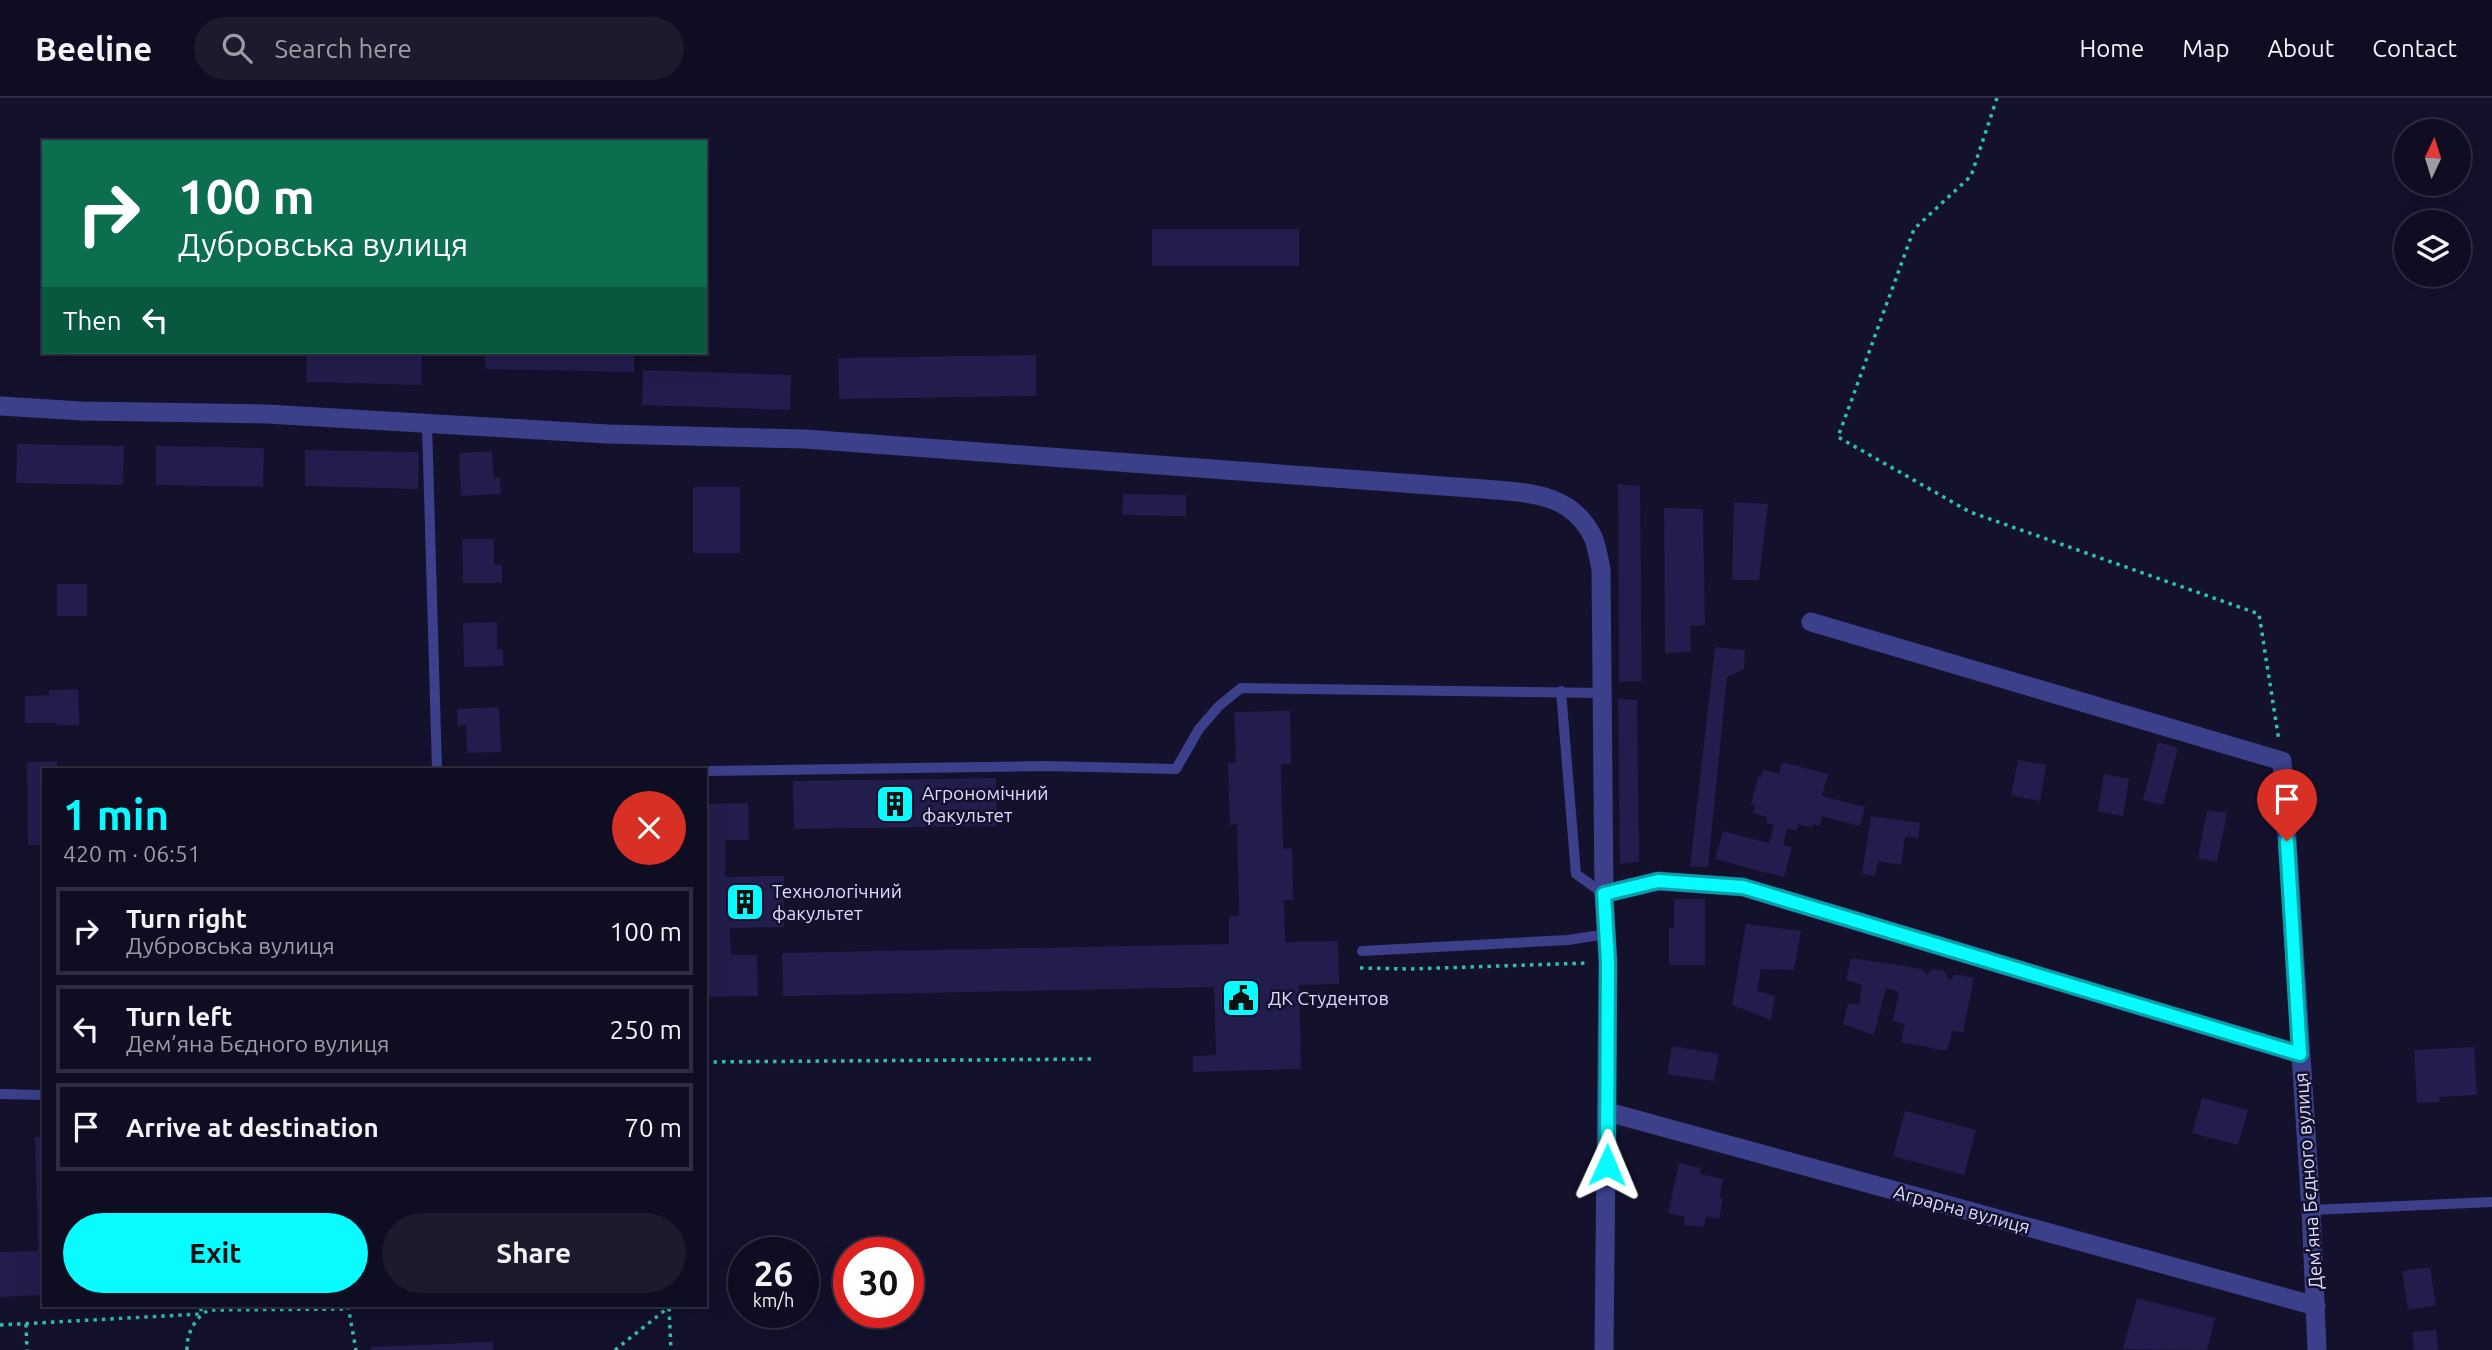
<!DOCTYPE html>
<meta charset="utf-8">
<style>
:root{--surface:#0e0d21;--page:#1c1b2e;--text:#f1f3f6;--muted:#9b9ca5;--line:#2e2d3f;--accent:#08fbff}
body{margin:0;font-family:Ubuntu,sans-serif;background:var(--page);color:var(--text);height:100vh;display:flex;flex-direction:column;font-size:26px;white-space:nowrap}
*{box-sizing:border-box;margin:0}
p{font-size:23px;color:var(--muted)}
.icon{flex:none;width:38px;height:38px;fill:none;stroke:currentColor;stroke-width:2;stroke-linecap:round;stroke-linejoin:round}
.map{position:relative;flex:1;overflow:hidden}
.panel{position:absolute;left:42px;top:670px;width:665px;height:539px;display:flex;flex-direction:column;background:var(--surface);border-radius:0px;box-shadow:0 7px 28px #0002,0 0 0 2px var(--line)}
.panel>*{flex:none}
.top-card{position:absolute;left:42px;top:42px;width:665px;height:214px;border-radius:0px;box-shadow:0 7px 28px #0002,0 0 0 2px var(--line);background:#0b6e4f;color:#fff;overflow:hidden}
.needle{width:46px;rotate:4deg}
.tools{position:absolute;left:2394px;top:21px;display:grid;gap:14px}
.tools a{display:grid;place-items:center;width:77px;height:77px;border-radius:50%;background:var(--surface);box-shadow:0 7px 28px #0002,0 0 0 2px var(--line);font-size:35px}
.speed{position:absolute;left:728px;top:1139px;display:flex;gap:14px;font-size:35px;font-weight:700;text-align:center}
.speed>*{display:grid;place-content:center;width:91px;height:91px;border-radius:50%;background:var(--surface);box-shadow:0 7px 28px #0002,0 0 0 2px var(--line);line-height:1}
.speed small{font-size:18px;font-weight:400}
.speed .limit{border:10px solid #d22;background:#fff;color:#111}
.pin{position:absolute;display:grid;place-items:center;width:60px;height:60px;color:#fff;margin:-72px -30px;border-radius:50% 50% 50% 0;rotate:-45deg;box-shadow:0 0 7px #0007}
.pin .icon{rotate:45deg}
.me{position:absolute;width:77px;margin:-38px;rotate:1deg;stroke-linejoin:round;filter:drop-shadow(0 0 5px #0008)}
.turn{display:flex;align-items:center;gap:24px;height:147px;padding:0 21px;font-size:32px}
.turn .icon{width:91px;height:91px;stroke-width:2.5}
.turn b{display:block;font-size:49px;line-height:60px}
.then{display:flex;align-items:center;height:66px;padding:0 21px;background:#0003;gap:14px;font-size:26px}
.round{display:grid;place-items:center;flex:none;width:74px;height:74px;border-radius:37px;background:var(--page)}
.overview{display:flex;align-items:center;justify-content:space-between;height:119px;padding:0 21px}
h1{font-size:42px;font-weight:700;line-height:52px;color:var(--accent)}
.cta{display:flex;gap:14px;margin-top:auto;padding:14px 21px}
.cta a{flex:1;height:80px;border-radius:42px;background:var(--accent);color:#111;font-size:28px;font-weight:700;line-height:80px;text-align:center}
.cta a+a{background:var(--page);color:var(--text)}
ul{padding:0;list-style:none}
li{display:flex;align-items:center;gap:21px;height:88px;margin:0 14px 10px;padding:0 7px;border:4px solid var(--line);border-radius:0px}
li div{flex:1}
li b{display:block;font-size:26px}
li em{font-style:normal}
header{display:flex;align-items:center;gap:42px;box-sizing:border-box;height:98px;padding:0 35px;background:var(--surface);border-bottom:2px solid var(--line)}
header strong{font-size:33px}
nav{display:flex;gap:38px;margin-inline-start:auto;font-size:24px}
.search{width:490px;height:63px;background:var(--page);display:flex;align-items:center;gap:18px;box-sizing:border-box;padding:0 24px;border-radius:38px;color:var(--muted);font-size:26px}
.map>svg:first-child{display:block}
.building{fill:#231d4d}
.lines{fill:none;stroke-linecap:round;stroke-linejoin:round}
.path{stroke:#30bfaa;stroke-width:3.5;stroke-dasharray:3.5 5;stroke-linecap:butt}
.service{stroke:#3c408b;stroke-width:10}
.minor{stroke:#3c408b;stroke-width:19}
.route-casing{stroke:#05a3a6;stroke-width:18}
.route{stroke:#08fbff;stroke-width:12}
.labels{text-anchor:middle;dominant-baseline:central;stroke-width:5;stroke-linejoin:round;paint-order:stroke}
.poi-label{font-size:19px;fill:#dddcff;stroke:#13112c;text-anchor:start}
.street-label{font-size:19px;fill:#dddcff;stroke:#13112c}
</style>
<header>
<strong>Beeline</strong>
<div class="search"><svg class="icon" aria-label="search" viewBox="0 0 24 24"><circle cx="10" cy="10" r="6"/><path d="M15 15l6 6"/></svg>Search here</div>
<nav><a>Home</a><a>Map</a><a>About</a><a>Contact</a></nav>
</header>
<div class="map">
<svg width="2492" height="1252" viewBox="0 0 2492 1252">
<rect width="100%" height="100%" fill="#13112c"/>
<g class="building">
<rect x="1152" y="131" width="147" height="37"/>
<path d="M307,254H422L421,287L306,284Z"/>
<path d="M485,254H634V274L485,271Z"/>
<path d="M1036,257V298L839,301L838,260Z"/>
<path d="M643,272L791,277L790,312L642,307Z"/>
<path d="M17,346L124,348L123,387L16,385Z"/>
<path d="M156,348L264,350L263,389L156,387Z"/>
<path d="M305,352L419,354L418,391L305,388Z"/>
<path d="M492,353L494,380H500L501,396L461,398L459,355Z"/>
<path d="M1618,386L1640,388L1642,583L1619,584Z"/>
<rect x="693" y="389" width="47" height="66"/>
<path d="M1123,396L1186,397V418L1122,417Z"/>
<path d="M1734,404L1768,406L1759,482H1732Z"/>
<path d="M1664,410L1703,411L1705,527L1690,528L1691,554L1665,555Z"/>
<path d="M462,441H494V467H502V485H463Z"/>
<rect x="57" y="486" width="30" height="32"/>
<path d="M497,524V551H503V568L464,569L463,525Z"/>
<path d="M1715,549L1745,552L1744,571L1727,579L1708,769H1690Z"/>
<path d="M78,591L79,627L57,628V625H25V598L49,597V592Z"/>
<path d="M1618,601L1637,602L1639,764L1620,766Z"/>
<path d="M499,609L501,654L467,655L466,627L458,628L457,611Z"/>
<path d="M1290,613L1291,666H1281L1283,751L1292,750L1293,802H1284L1285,844L1338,843L1339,886L1299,887L1301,971L1193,974V958L1216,957L1214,889L783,898L782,855L1229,846V818H1239L1237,726L1230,727L1228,665H1236L1234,614Z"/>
<path d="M2158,644L2178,650L2163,707L2143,702Z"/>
<path d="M2018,662L2046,667L2040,703L2011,697Z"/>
<path d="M57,663V672H44V747H28L27,664Z"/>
<path d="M1782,664L1828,676L1822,698L1865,709L1860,728L1822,718L1820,728L1813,726L1812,730L1798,726L1796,733L1787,730L1783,747L1792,749L1784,779L1715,761L1723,733L1769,745L1774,727L1766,725L1767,719L1753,715L1755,707L1751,706L1758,678L1761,679L1763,672L1779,676Z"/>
<path d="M2104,676L2129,681L2123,718L2098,713Z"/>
<path d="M996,680L997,728L794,731L793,683Z"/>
<path d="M748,705L749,742H725V779L784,778V829L730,830L731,857H757L758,898L705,899V706Z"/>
<path d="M2207,712L2227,715L2217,764L2198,760Z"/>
<path d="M1871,718L1920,725L1918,740L1905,739L1901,767L1878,763L1875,778L1862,776Z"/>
<path d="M1674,801H1705V867H1669V830H1674Z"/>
<path d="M1746,826L1801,833L1794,872L1761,871L1757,893L1775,898L1771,922L1732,907Z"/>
<path d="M1851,860L1922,871L1927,877L1932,871L1944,873L1949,882L1956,876L1974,880L1963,934L1952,933L1947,953L1901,944L1905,926L1893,923L1899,894L1886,890L1874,937L1843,926L1848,905L1859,907L1862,887L1846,882Z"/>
<path d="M1672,948L1719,956L1714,983L1667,976Z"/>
<path d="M2474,949L2477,997L2439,999L2440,1004L2417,1005L2414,952Z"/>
<path d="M2202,1000L2248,1012L2238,1047L2192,1035Z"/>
<path d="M1905,1013L1976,1032L1964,1077L1893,1058Z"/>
<path d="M35,1039H44V1197L0,1199V1154L38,1153Z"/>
<path d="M1679,1065L1701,1070L1700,1076L1723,1081L1719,1099L1723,1101L1719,1121L1706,1118L1704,1129L1684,1127L1685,1119L1668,1115Z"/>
<path d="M2430,1169L2436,1207L2408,1212L2402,1173Z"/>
<path d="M2137,1200L2215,1220L2207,1252L2123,1251Z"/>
<path d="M2436,1232L2438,1252H2414L2412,1234Z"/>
<path d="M493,1244V1252H371V1249Z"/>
</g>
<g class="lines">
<g class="path">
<path d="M1997,0L1971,78L1914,131L1838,339L1970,414L2259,516L2279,643"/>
<path d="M1360,870L1410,871L1588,865"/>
<path d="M705,964L1095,961"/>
<path d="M348,1208L356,1252"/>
<path d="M669,1210L671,1252"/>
<path d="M26,1226L27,1252"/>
<path d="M0,1227L201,1216V1208"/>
<path d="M187,1252C186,1237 195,1219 209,1212L348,1211"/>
<path d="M615,1252L669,1209"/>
</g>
<g class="service">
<path d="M427,326L437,672"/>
<path d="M1561,593L1576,776L1604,796"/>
<path d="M705,673L1046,668L1176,671L1199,631L1219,608L1241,590L1603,595"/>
<path d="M1362,853L1568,842L1607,836"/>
<path d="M0,996L44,997"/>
<path d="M2311,1112L2492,1104"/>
</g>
<g class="minor">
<path d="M0,308L82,313L267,316L608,336L805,341L1484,391C1527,395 1571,394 1593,439C1597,449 1599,461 1601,471L1604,796L1608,864L1604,1252"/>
<path d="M1811,524L2282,663L2311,1112L2317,1252"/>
<path d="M1604,796L1658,783L1743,789L2300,956"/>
<path d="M1608,1014L2316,1208"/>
</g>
</g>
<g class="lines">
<defs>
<path id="route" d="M1607,1067L1608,864L1604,796L1658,783L1743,789L2300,956L2287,743"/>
</defs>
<use href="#route" class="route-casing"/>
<use href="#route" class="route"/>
</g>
<defs>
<symbol id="building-square" viewBox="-11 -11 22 22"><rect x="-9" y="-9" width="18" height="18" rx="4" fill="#08fbff" stroke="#13112c"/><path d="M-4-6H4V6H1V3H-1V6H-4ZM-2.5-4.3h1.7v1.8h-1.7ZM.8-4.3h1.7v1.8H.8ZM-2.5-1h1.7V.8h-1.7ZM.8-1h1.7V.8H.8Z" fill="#111"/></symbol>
<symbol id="civic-square" viewBox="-11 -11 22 22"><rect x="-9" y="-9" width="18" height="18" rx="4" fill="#08fbff" stroke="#13112c"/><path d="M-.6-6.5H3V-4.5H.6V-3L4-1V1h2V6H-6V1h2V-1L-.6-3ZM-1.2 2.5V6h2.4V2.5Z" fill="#111"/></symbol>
</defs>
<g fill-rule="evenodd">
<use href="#building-square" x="873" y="684" width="44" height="44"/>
<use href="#building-square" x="723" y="782" width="44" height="44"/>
<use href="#civic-square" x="1219" y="878" width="44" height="44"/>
</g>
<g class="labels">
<g class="poi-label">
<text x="922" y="695">Агрономічний<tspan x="922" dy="22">факультет</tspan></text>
<text x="772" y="793">Технологічний<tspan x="772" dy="22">факультет</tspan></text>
<text x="1268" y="900">ДК Студентов</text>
</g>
<g class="street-label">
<text transform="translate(2308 1083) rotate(-94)">Дем’яна Бєдного вулиця</text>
<text transform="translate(1962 1111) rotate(15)">Аграрна вулиця</text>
</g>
</g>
</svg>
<div class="tools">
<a><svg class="needle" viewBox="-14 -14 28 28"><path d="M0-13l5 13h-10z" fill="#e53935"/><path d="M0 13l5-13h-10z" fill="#9b9ca5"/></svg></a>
<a><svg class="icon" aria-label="layers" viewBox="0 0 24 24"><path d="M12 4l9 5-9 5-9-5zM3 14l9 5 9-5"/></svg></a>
</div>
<div class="speed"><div>26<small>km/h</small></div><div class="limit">30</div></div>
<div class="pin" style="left:2287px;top:743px;background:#d93025"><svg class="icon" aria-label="arrive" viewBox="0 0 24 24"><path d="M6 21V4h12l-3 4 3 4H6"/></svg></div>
<svg class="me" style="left:1607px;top:1067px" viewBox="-20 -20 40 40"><path d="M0-17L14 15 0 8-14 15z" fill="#08fbff" stroke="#fff" stroke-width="4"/></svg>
<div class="top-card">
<div class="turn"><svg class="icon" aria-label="right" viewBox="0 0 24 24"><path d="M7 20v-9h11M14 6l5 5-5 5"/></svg><div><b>100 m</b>Дубровська вулиця</div></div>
<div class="then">Then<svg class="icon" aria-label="left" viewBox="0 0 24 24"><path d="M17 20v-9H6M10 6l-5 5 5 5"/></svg></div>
</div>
<section class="panel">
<div class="overview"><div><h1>1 min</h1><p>420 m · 06:51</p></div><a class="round" style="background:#d93025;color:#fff"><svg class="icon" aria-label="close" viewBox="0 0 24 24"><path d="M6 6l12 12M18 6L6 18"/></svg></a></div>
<ul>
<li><svg class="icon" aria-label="right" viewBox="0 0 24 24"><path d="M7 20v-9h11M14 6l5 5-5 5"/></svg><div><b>Turn right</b><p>Дубровська вулиця</p></div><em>100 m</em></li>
<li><svg class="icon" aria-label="left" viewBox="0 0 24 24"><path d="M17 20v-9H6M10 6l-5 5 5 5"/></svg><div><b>Turn left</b><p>Дем’яна Бєдного вулиця</p></div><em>250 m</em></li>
<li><svg class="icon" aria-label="arrive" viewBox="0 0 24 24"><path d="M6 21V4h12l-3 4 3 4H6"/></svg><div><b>Arrive at destination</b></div><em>70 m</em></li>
</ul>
<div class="cta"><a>Exit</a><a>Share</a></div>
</section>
</div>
